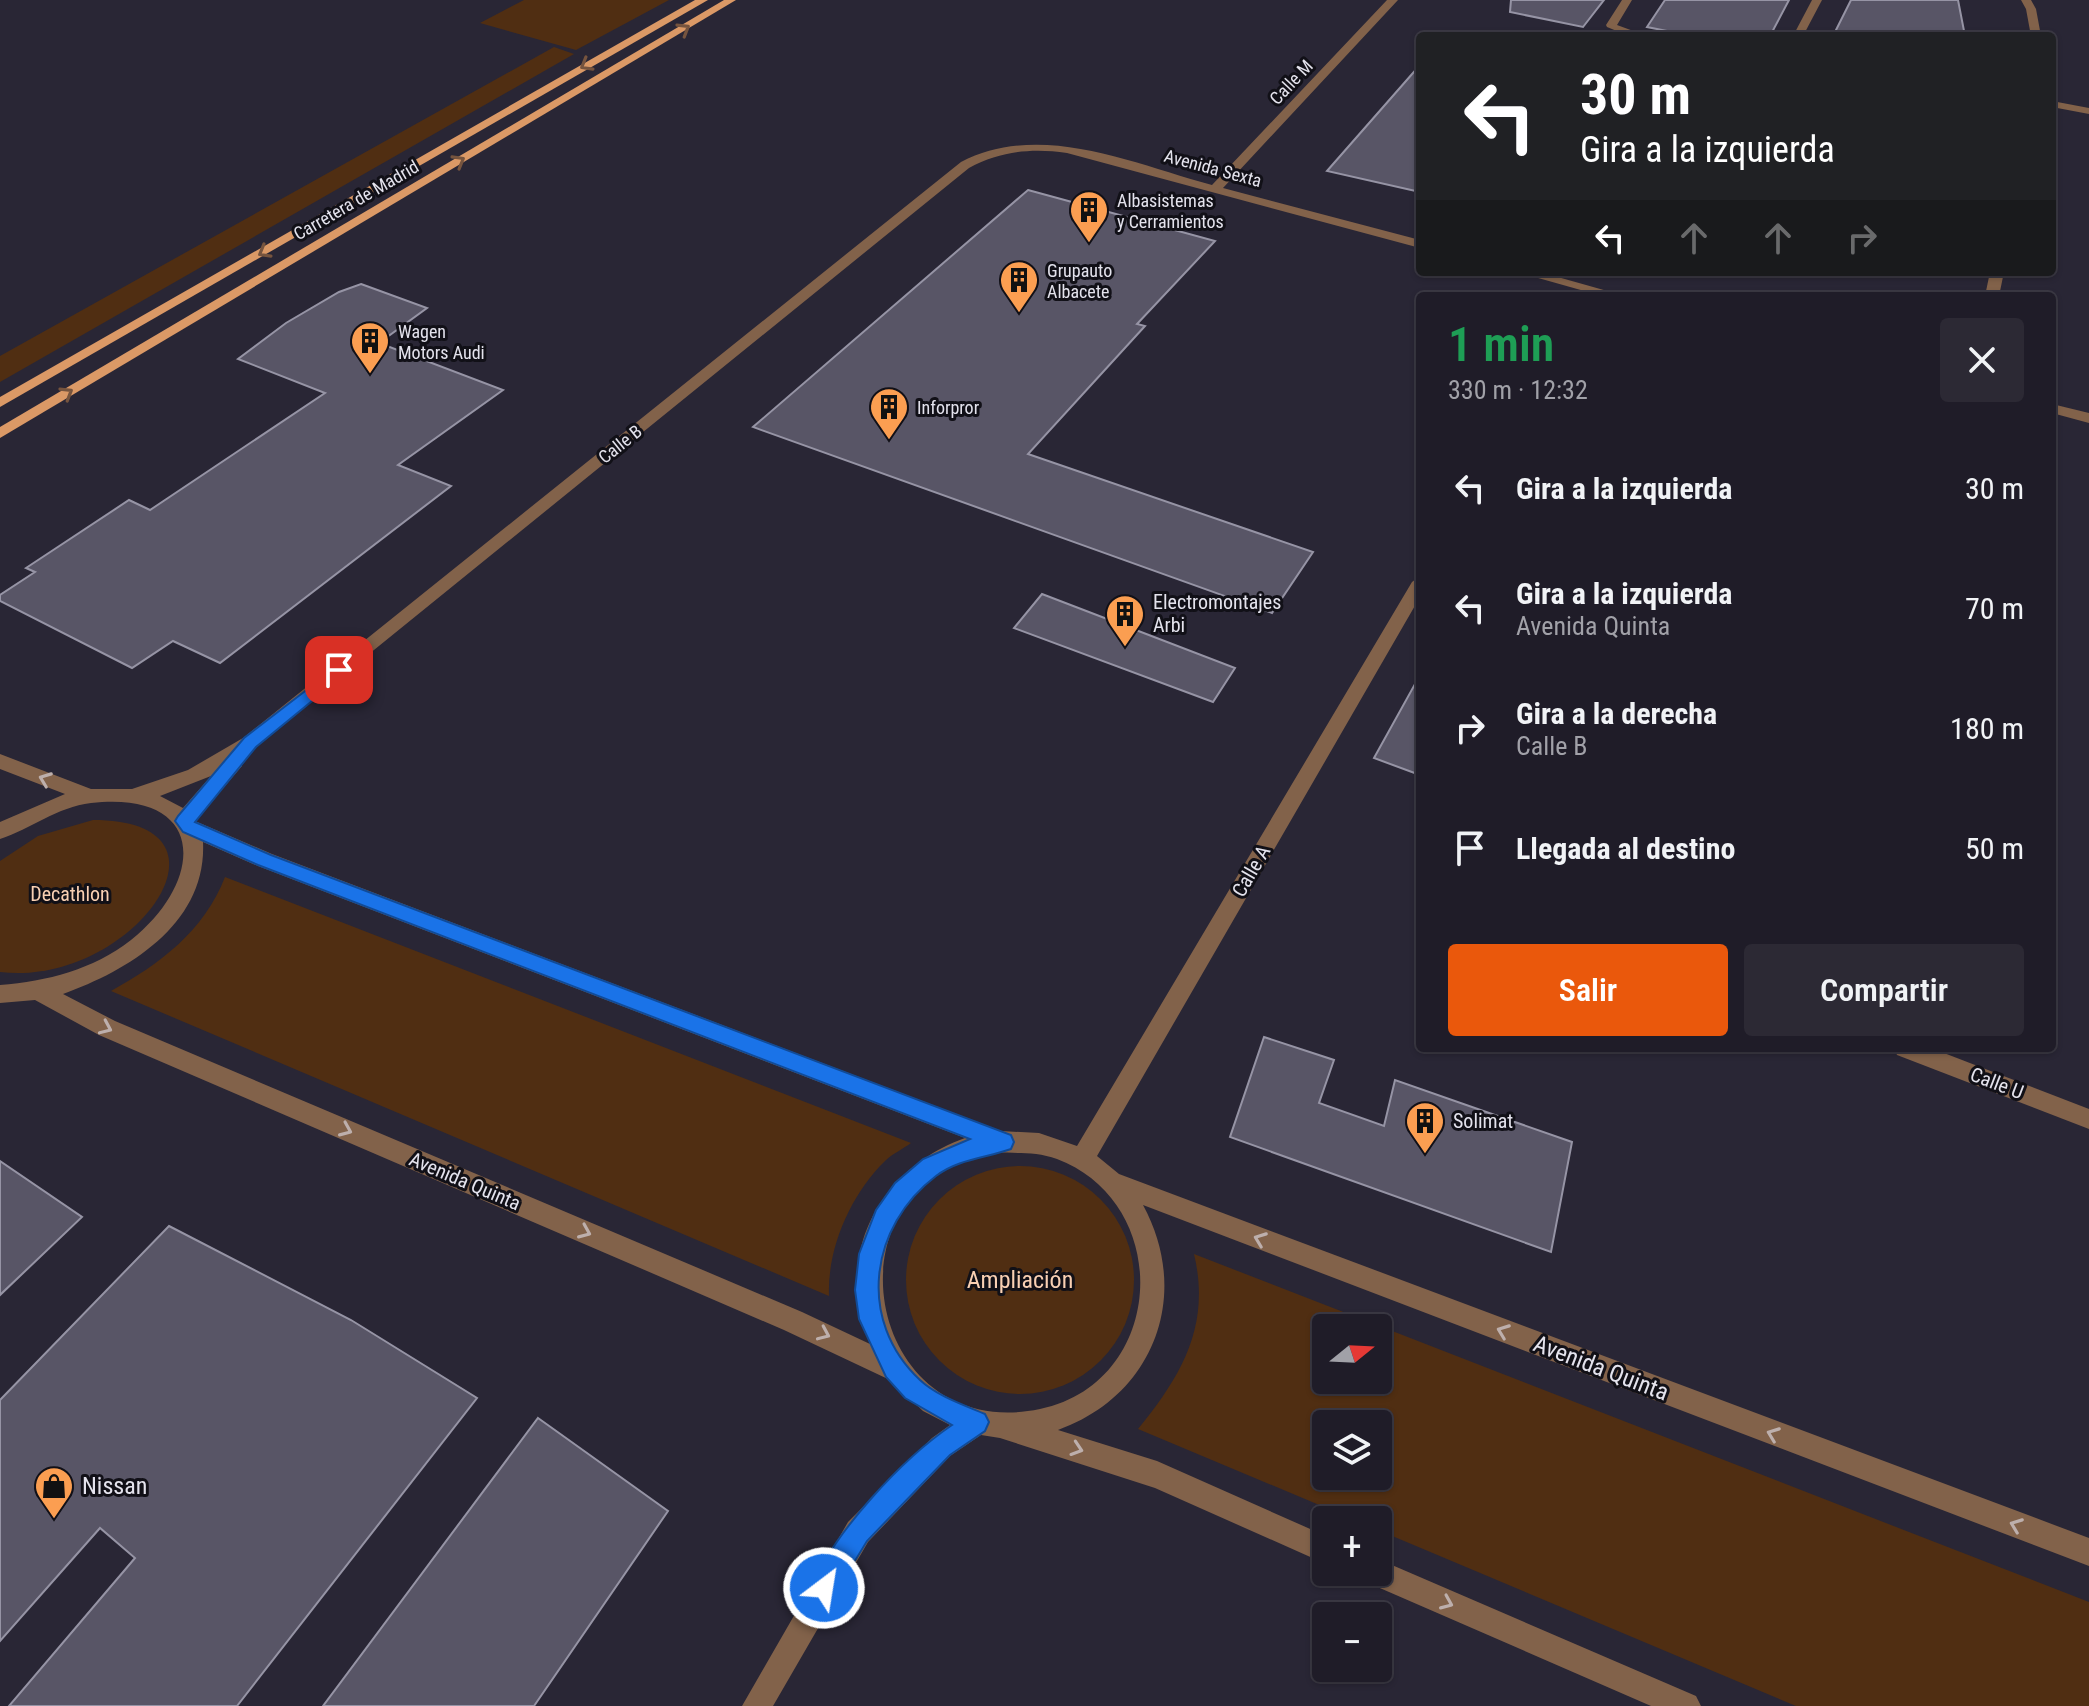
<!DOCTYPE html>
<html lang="es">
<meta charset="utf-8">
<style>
:root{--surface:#1f1c28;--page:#2c2934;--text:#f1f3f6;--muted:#a1a1a8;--line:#3c3a45;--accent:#ea580c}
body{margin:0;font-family:"Roboto Condensed",sans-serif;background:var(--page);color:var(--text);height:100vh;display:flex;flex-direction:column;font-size:30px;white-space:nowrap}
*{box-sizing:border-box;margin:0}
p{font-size:26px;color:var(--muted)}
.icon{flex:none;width:44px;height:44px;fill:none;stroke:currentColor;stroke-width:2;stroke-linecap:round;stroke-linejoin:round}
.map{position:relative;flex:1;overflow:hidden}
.panel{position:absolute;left:1416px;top:292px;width:640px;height:760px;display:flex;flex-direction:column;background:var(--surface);border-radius:8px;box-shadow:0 2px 6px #0004,0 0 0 2px var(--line)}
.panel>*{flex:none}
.guide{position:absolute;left:1416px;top:32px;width:640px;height:244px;border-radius:8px;box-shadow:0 2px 6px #0004,0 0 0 2px var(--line);background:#202124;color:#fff;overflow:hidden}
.needle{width:52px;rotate:72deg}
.controls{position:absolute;left:1312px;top:1314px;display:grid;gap:16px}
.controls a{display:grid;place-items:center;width:80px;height:80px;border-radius:8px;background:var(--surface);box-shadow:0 2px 6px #0004,0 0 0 2px var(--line);font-size:40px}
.pin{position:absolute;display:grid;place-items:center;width:68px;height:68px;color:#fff;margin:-34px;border-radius:16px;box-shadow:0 4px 12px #0006}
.me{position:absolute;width:88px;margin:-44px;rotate:31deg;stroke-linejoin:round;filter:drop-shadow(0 0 6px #0008)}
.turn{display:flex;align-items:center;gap:28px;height:168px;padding:0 32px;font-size:36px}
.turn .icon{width:104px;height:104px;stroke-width:2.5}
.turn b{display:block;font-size:56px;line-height:68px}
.lanes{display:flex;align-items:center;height:76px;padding:0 32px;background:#0003;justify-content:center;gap:40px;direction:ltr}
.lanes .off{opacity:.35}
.round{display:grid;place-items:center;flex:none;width:84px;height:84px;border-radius:8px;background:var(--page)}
.overview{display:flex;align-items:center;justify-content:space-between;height:136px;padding:0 32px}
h1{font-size:48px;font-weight:600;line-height:60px;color:#1e9e55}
.cta{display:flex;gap:16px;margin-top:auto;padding:16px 32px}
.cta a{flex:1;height:92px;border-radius:8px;background:var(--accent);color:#fff;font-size:32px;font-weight:600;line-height:92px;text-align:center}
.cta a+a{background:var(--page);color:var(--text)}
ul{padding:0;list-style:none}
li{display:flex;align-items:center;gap:24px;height:120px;padding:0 32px}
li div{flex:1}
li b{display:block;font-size:30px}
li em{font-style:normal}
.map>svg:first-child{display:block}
.green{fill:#502e12;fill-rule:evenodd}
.building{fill:#585566;stroke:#9694a5;stroke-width:2}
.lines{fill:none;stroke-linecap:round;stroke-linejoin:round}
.minor{fill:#82624a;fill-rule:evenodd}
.primary{fill:#db9966;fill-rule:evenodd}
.oneway{stroke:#76543e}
.oneway2{stroke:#bdafac}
.route{fill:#1a73e8;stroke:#114b97;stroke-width:2}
.labels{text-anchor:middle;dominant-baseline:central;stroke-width:6;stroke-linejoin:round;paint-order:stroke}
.far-street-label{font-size:18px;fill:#e4e3ed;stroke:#111017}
.far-poi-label{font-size:18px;fill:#e4e3ed;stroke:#111017;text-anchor:start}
.poi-label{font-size:20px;fill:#e4e3ed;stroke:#111017;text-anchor:start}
.street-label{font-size:20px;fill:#e4e3ed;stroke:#111017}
.park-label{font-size:20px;fill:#f9d0b3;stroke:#111017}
.near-park-label{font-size:24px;fill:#f9d0b3;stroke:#111017}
.near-street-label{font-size:24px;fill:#e4e3ed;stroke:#111017}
.near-poi-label{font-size:24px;fill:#e4e3ed;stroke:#111017;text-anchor:start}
</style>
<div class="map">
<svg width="2089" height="1706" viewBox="0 0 2089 1706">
<rect width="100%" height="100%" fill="#292635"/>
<g class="green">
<path d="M524,0H669L576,50L480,23Z"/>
<path d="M554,47L574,54L0,382V356Z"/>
<path d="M93,820C253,820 131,988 0,972V861L38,836Z"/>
<path d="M225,877L911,1143C903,1149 892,1154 885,1161C851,1194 827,1248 829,1296L111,991C160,964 204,931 225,877Z"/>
<circle cx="1020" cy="1280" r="114"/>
<path d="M1194,1254L2089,1602V1706H1796L1378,1530V1520H1355L1138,1429C1182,1375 1211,1325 1194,1254ZM1378,1328V1380H1326V1328ZM1378,1424V1476H1326V1424Z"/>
</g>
<g class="building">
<path d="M1511,0H1604L1583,27L1510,12Z"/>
<path d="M1665,0H1789L1770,36H1692L1647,27Z"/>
<path d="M1851,0H1958L1965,36H1833Z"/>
<path d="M1420,65V192L1327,171Z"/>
<path d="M1028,190L1215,241L1137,324L1145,326L1028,454L1313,552L1272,613L753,427Z"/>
<path d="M361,284L427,308L379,343L503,390L398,465L451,486L220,663L173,641L132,668L0,601V595L35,572L26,568L129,500L150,510L325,393L238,359L286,323L339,292Z"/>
<path d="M1042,594L1235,668L1213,702L1014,628Z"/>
<path d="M1420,675V775L1374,758Z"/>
<path d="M1264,1037L1334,1060L1319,1103L1384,1126L1395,1080L1572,1142L1551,1252L1230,1137Z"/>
<path d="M0,1161L82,1217L0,1295Z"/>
<path d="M169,1226L351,1320L477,1398L237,1706H9L135,1558L100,1528L0,1641V1400Z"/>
<path d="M538,1418L668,1511L534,1706H323Z"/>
</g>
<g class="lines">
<g class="minor">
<path d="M1387,0H1398L1223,188L1420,240V248L1067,153C1032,148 1001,151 969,168L242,757V766L195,821L272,854L1001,1131L1039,1133L1077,1146L1412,582L1420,576V597L1097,1156L1119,1174L2089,1538V1566L1143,1205C1192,1295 1154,1396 1058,1430L1157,1461L1326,1536V1564L1155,1488L1000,1438L981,1435L950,1456L868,1542L773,1706H742L848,1522L932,1438L950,1425L923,1411L890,1380L784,1330L99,1035L35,1000L0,1003V985C48,981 92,970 131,940C206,880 207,790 91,803C57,807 31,829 0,839V822L65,794L0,769V754L91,789H132L188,770L243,738L961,162C1041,121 1131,163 1212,185ZM211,776L183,808L160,796ZM203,842L258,866L965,1138C878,1169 833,1257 870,1344L802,1312L115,1021L63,994C130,970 207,923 203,842ZM997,1152C1017,1154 1036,1151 1057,1159C1175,1204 1166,1383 1040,1409C864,1446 817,1179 997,1152Z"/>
<path d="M1622,0H1632L1617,25L1647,36H1629L1607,27L1606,25Z"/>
<path d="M1812,0H1822L1803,36H1793Z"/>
<path d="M2021,0H2031L2036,9L2041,36H2031L2026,9Z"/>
<path d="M2052,101L2089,108V114L2052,107Z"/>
<path d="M1517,272H1540L1625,296H1602Z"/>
<path d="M1990,272H2004L1999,296H1985Z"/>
<path d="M2052,404L2089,413V423L2052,413Z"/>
<path d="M1894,1048H1931L2089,1109V1129L1897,1055Z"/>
<path d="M1378,1559L1696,1696L1701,1706H1651L1366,1582L1362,1572H1378Z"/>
</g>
<g class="primary">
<path d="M695,0H708L0,407V397Z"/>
<path d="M724,0H736L0,438V427Z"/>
</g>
</g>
<defs><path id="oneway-chevron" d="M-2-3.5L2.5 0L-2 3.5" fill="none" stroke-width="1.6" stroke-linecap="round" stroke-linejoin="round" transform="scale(2)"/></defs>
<g class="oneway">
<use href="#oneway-chevron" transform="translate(684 29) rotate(-31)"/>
<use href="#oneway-chevron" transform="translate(586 65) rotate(150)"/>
<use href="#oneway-chevron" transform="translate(459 161) rotate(-30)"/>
<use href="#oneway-chevron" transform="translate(264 252) rotate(150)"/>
<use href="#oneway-chevron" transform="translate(67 393) rotate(-31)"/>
</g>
<g class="oneway2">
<use href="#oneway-chevron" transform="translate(45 779) rotate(-159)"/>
<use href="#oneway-chevron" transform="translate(106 1028) rotate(24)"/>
<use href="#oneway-chevron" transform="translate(346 1130) rotate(23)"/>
<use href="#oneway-chevron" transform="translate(585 1232) rotate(23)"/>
<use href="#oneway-chevron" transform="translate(1260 1239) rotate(-159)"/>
<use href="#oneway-chevron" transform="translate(1503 1331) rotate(-159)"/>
<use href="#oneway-chevron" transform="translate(824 1334) rotate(24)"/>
<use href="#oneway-chevron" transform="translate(1773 1434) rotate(-159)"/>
<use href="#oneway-chevron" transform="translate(1077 1449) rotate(18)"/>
<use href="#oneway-chevron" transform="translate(2016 1525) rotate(-159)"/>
<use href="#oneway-chevron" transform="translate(1447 1603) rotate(23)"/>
</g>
<path class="route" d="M339,665L345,666V674L256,747L195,822L271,855L1011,1135L1014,1142L1011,1149C986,1158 958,1159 936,1176C870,1226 856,1320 920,1380C937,1396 964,1405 985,1414L989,1422L985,1431L950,1455L867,1541L833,1597L824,1601L815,1597L811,1588C834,1532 902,1459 952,1425L905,1398L886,1377L859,1319L855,1290L859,1254L876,1210L895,1183L923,1159L970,1139L258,865L183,832L175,821L178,816L244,738Z"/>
<defs>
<symbol id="building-pin" viewBox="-11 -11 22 30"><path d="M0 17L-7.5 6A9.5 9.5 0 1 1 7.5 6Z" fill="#fb9e51" stroke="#111017"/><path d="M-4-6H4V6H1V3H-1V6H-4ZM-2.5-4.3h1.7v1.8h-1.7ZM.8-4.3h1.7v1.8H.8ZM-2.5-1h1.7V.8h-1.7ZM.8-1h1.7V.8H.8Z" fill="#111"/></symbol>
<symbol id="shop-pin" viewBox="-11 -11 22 30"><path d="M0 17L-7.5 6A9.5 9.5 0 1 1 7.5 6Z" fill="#fb9e51" stroke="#111017"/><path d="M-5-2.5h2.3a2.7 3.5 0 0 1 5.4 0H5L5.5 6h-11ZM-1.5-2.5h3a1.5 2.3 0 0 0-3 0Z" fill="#111"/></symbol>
</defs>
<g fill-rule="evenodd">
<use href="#building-pin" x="1067" y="188" width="44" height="60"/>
<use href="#building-pin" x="997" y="258" width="44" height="60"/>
<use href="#building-pin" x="348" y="319" width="44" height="60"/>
<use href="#building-pin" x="867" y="385" width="44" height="60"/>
<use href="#building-pin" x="1103" y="592" width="44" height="60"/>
<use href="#building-pin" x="1403" y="1099" width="44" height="60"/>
<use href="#shop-pin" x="32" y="1464" width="44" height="60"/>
</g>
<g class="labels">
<g class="far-street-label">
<text transform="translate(1291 82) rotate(-47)">Calle M</text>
<text transform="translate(1213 168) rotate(15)">Avenida Sexta</text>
<text transform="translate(356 200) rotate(-30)">Carretera de Madrid</text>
<text transform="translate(620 444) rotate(-39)">Calle B</text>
</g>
<g class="far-poi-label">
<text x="1117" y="200">Albasistemas<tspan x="1117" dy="21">y Cerramientos</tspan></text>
<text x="1047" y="270">Grupauto<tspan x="1047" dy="21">Albacete</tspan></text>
<text x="398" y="331">Wagen<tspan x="398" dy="21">Motors Audi</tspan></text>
<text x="917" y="407">Inforpror</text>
</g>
<g class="poi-label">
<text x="1153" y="602">Electromontajes<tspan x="1153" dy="23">Arbi</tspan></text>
<text x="1453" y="1121">Solimat</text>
</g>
<g class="street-label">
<text transform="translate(1251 871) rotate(-60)">Calle A</text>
<text transform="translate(1997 1083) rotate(21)">Calle U</text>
<text transform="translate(465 1181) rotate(23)">Avenida Quinta</text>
</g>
<g class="park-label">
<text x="70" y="894">Decathlon</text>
</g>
<g class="near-park-label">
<text x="1020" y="1280">Ampliación</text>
</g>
<g class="near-street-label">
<text transform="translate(1601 1368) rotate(21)">Avenida Quinta</text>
</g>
<g class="near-poi-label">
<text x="82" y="1486">Nissan</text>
</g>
</g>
</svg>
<div class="controls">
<a><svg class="needle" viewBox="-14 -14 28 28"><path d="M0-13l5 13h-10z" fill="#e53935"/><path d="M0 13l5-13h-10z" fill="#a1a1a8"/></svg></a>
<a><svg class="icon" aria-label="layers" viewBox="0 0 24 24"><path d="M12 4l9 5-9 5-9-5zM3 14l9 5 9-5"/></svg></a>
<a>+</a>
<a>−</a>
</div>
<div class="pin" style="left:339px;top:670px;background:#d93025"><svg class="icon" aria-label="arrive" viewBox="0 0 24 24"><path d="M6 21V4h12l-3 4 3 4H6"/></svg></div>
<svg class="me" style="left:824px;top:1588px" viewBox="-20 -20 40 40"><circle r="17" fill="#1a73e8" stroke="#fff" stroke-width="3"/><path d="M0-11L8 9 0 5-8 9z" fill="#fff"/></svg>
<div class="guide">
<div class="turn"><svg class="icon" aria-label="left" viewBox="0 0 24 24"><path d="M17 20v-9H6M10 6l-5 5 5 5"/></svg><div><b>30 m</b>Gira a la izquierda</div></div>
<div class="lanes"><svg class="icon" aria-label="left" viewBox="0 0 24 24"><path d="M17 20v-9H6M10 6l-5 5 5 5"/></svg><svg class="icon off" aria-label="ahead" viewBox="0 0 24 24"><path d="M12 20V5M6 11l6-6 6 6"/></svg><svg class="icon off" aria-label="ahead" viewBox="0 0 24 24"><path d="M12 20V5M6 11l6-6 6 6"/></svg><svg class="icon off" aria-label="right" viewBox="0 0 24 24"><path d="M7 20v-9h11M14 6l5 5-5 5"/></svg></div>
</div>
<section class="panel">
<div class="overview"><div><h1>1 min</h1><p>330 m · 12:32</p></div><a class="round"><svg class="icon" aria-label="close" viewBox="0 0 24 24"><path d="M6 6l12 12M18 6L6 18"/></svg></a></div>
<ul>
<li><svg class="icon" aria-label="left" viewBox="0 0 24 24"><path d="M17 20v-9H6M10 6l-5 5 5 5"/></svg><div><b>Gira a la izquierda</b></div><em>30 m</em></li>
<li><svg class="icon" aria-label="left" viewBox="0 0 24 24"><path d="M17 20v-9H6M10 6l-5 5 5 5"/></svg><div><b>Gira a la izquierda</b><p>Avenida Quinta</p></div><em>70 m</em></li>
<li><svg class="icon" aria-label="right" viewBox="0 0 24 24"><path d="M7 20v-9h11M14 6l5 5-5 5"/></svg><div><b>Gira a la derecha</b><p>Calle B</p></div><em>180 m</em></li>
<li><svg class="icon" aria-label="arrive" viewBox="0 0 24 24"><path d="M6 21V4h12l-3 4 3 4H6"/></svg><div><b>Llegada al destino</b></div><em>50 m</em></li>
</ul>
<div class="cta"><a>Salir</a><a>Compartir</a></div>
</section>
</div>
